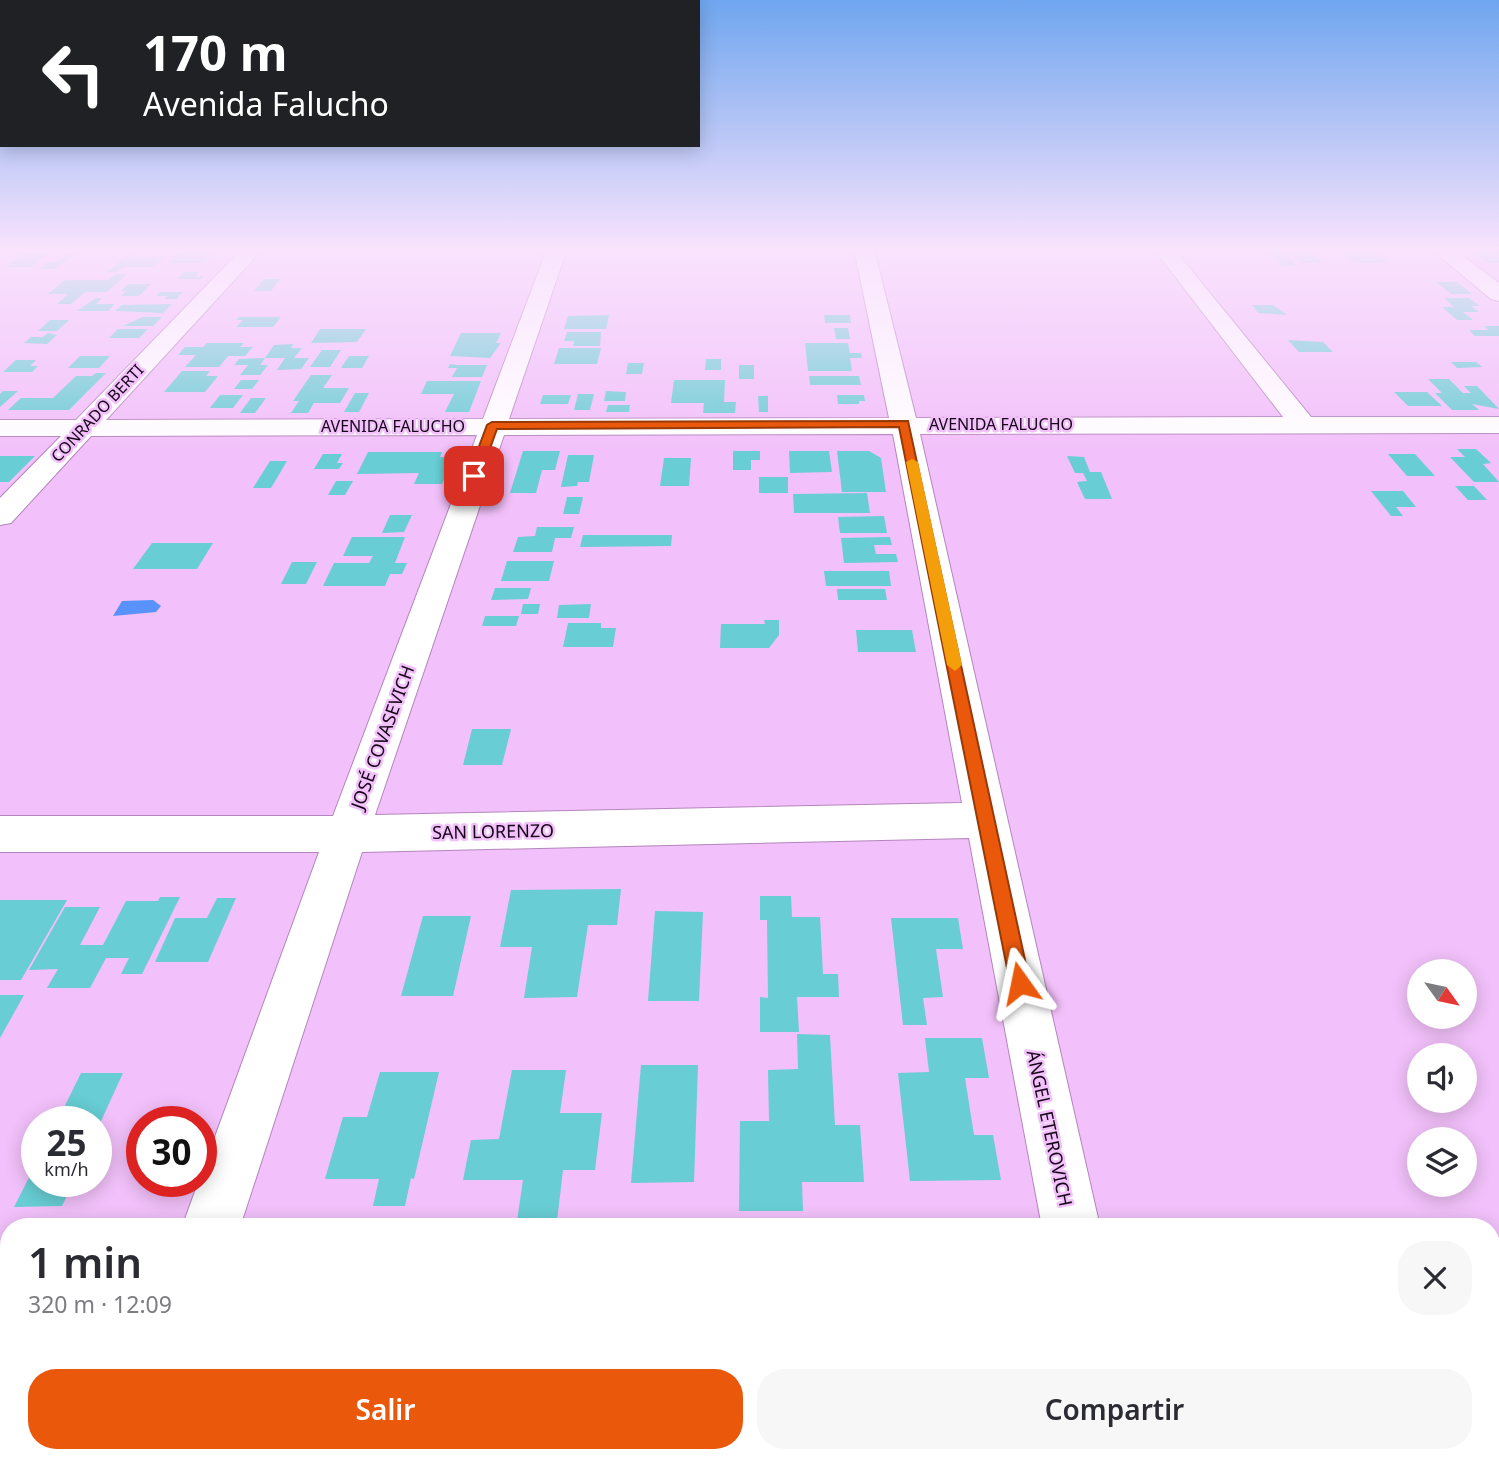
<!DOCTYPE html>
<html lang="es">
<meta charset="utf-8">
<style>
:root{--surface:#fff;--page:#f7f7f7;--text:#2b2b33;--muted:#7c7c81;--accent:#ea580c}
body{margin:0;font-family:"Noto Sans",sans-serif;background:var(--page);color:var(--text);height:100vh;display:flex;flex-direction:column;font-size:26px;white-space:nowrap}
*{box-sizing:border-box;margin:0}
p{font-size:23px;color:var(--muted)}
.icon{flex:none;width:38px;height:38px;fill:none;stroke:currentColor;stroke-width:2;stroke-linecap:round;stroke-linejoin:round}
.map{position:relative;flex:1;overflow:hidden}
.side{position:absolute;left:0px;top:1218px;width:1500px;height:245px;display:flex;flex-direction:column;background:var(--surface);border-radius:28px 28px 0 0;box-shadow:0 4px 18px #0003}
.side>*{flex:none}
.guide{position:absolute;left:0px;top:0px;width:700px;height:147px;box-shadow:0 4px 18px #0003;background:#202124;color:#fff;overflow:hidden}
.needle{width:46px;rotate:123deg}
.buttons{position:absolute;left:1407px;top:959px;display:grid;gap:14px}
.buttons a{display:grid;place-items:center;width:70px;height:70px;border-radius:50%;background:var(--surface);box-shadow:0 4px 18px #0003;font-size:35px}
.speed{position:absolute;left:21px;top:1106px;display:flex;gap:14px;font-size:35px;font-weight:700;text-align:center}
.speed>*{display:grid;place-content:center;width:91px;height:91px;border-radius:50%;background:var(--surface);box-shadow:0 4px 18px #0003;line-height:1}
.speed small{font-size:18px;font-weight:400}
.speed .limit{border:10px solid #d22;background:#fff;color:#111}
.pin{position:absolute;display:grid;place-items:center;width:60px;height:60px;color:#fff;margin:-30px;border-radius:14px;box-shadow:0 4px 10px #0006}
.me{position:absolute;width:77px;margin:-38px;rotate:348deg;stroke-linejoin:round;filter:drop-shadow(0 0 5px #0008)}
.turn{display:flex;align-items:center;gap:24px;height:147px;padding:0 28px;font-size:32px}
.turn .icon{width:91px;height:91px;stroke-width:2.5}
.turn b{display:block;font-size:49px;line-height:60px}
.round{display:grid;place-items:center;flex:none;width:74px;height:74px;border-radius:28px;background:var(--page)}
.head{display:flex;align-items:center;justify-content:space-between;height:119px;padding:0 28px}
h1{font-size:42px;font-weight:600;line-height:52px}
.cta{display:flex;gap:14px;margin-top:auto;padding:14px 28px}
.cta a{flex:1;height:80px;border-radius:28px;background:var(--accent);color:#fff;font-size:28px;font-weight:600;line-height:80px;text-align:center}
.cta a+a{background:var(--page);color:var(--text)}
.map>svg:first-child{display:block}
.water{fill:#5992fa}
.building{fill:#68cdd4}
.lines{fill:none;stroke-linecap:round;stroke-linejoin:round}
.minor-casing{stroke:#b485bc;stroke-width:2}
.minor{fill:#fff;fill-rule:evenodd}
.route{fill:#ea580c;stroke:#983908;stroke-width:2}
.slow{fill:#f59e0b}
.labels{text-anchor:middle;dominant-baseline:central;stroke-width:5;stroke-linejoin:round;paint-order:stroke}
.far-street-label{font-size:16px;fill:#150517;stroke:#f2c0fa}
.street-label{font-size:18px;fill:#150517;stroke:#f2c0fa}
</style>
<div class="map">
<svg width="1499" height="1463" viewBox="0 0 1499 1463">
<rect width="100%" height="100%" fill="#f2c0fa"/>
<path class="water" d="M153,600L161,606L156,612L113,616L122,601Z"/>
<g class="building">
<path d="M1265,249H1279L1296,265L1282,266Z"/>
<path d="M1286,249H1308L1323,263H1301Z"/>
<path d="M1340,250H1373L1388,263H1354Z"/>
<path d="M1491,250H1499V263H1488L1472,251Z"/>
<path d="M131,252H137L132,257H165L153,267H123L117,272H107Z"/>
<path d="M188,252H215L204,263H169L178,254Z"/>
<path d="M25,253H50L31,267H6Z"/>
<path d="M69,253H76L56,269H40L48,262H57Z"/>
<path d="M184,272H199L195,277L204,276L201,279H177Z"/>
<path d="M116,274H127L107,292H85L71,304H57L68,294H48L65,280H108Z"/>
<path d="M264,279H280L271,291H254Z"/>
<path d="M1436,282H1457L1472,294H1451Z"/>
<path d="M128,284H151L139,296H121L126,291H121Z"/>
<path d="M160,292H183L176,299H165L168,296H156Z"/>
<path d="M96,298H102L96,304H115L108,311H77Z"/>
<path d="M1444,298H1469L1480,306H1471L1479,312H1463L1473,320H1457L1442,307H1454Z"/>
<path d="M172,304L163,313L115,311L122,305Z"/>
<path d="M1252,305H1273L1287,315L1258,313Z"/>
<path d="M609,315L606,329H564L568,316Z"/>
<path d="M824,315H850L851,323H825Z"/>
<path d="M143,317H162L153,326H123Z"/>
<path d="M239,317H281L273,327H236L243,320H236Z"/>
<path d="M50,320H69L57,331H38Z"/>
<path d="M1484,326H1499V336H1475L1469,330H1489Z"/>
<path d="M834,328H848L850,339H836Z"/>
<path d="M118,329H148L139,338H109Z"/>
<path d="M320,329H366L357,342L311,343Z"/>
<path d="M567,332H601L600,346H573L574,341H564Z"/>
<path d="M48,333L57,335L47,344L24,343L31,337H43Z"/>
<path d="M461,333H501L496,343H501L490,358L450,356Z"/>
<path d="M1288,340L1323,342L1333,352H1299Z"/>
<path d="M207,343H244L240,347H253L245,356H228L219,367H185L196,355H178L185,347H203Z"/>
<path d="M805,343H848L850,353H861L862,358H850L852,371H808Z"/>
<path d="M293,344L291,348H302L294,358H309L301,369L277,370L285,358H265L274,345Z"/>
<path d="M559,348H601L597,364H554Z"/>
<path d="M322,350H341L330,367H310Z"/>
<path d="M80,356H110L99,368H68Z"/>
<path d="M349,356H369L362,368H341Z"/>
<path d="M265,358L260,365H268L260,375H240L248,365H234L239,359Z"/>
<path d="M706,359H721V370H705Z"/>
<path d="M16,360H36L30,366H38L32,372H3Z"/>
<path d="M1451,362H1476L1482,367L1457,368Z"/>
<path d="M628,363H644L642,374H626Z"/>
<path d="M450,364L458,365H487L482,377H452L457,368H448Z"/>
<rect x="739" y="365" width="15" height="14"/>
<path d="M182,371H210L206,376H218L205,392H164Z"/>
<path d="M96,373H106L69,410H8L21,398H53L76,376H92Z"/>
<path d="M311,375H332L323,388H349L340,403H314L308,413H291L299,401H293Z"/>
<path d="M809,376H859L861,385H810Z"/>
<path d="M1428,379H1449L1463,393H1471L1464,386H1477L1499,409L1472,404L1479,410H1452L1435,393H1442Z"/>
<path d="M241,380H259L252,389H234Z"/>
<path d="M674,380H725L724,402H736L735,413H703L704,403H671Z"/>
<path d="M427,381H481L469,412H445L454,394H421Z"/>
<path d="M3,391H18L0,407V394Z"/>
<path d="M606,391L626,392L625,401H604Z"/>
<path d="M1394,392H1427L1442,406H1408Z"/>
<path d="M355,393H369L359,412H344Z"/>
<path d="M578,394H594L590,410H574Z"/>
<path d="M220,395H243L233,408H210Z"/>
<path d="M543,395H571L568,404H540Z"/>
<path d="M837,395H864L865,401H859V404H838Z"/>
<path d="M758,396H768V412H759Z"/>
<path d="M251,398H266L255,413H240Z"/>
<path d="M608,405H630L629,412H606Z"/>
<path d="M1457,449H1476L1491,463L1483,464L1499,482H1474L1450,457H1465Z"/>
<path d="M523,451H560L555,470H542L536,493H510Z"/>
<path d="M733,451H760V460H751V470H733Z"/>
<path d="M789,451H829L832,472L790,473Z"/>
<path d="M837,451H869L881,458L886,492H842Z"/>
<path d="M368,452H442L440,457H453L442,484H414L419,473L357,474Z"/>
<path d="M323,454H342L337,463H343L339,469H314Z"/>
<path d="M1388,454H1415L1435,476H1407Z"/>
<path d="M568,455H594L589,482H578L577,486L561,487Z"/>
<path d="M0,456H35L9,482H0Z"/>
<path d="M1067,456L1084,457L1090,472H1101L1112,499H1085L1077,482L1087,481L1083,473H1075Z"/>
<path d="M664,458H691L689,486H660Z"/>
<path d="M270,461H287L271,488H253Z"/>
<rect x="759" y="477" width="29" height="16"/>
<path d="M336,481H353L345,495H328Z"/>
<path d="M1455,486H1474L1487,500H1468Z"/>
<path d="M1371,491H1403L1416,507H1396L1403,516H1391Z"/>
<path d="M867,493L870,513H794L793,494Z"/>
<path d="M567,497H583L579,514H563Z"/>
<path d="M390,515H412L404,532L382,533Z"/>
<path d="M884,516L887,533H840L838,517Z"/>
<path d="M537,527H574L571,538H555L552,552H513L518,537L535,536Z"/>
<path d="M583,535H672L671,546L580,547Z"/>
<path d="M352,537H405L395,563H407L402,574H390L385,586H323L334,563H369L373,556H343Z"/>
<path d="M890,537L892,545H874L876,554H896L898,562L844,563L841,538Z"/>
<path d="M152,543H213L197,569H133Z"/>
<path d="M507,561H554L549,581H501Z"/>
<path d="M292,562H317L306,584H281Z"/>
<path d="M824,571H889L891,586H826Z"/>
<path d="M495,588H531L528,599L491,600Z"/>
<path d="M837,589H885L887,600H838Z"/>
<path d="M523,604H540L538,614H521Z"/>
<path d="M591,604L589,618H557L559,605Z"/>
<path d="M485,616H519L516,626H482Z"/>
<path d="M764,620H779V635L769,648H720L721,624H765Z"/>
<path d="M568,623H601V628H616L613,647H563Z"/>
<path d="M856,630H912L916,652H858Z"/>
<path d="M472,729H511L502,765H463Z"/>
<path d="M621,889L617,925H588L577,997L524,998L532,947H500L511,890Z"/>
<path d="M760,896H791L792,917H820L823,974H838L839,997H797L799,1032H760V997L768,998L767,920H760Z"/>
<path d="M160,897H180L142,974H121L129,958H106L90,988H47L58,969L29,970L65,907H100L80,945H103L126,901H158Z"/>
<path d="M217,898H236L208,962H155L175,918H207Z"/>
<path d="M0,900H67L21,980H0Z"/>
<path d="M655,911L703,912L699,1001H648Z"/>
<path d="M423,916H471L453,996H401Z"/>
<path d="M891,918H958L963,949H936L943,997L923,998L927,1025H903Z"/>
<path d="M0,995H24L0,1038Z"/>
<path d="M797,1034L830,1035L835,1125H860L864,1182H802L803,1211H739L740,1121H769L768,1070L798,1069Z"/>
<path d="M925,1038H982L989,1078H965L974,1135H993L1001,1180L910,1181L898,1073L929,1072Z"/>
<path d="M641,1065H698L694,1182L631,1183Z"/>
<path d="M512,1070H566L560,1113H602L595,1170H563L557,1221H517L523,1180H463L471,1140L499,1139Z"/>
<path d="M380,1072H439L414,1179L411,1178L405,1206H373L379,1179H325L343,1117H367Z"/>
<path d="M81,1073H123L96,1132V1122H57Z"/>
<path d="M37,1162V1181H74L62,1206L14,1207Z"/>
<path d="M0,1398H9V1454H54L50,1463H0Z"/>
<path d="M226,1454H342L340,1463H224Z"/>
<path d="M397,1454H427L426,1463H395Z"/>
<path d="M564,1454H633V1463H563Z"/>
<path d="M665,1454H785L786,1463H664Z"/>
<path d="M830,1454H931L932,1463H830Z"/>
<path d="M969,1454H989L990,1463H970Z"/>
</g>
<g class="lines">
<defs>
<g id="minor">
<path d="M242,249H263L106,420L483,419L547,249H567L509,419L889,418L854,249H874L916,418L1283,417L1154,249H1174L1311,417H1499V433L920,434L1100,1227H1042L969,838L362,852L240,1227H182L319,852H0V816H333L477,435L91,436L11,523L0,525V498L61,436H0V420H76ZM893,434L962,803L375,815L504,435Z"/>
<path d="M1431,249H1453L1499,283V301L1491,299Z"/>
<rect x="0" y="1244" width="9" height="60"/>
<path d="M98,1454H164L161,1463H95Z"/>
<path d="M1085,1454H1151L1153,1463H1087Z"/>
</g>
</defs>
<use href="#minor" class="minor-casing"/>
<use href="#minor" class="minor"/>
</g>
<linearGradient id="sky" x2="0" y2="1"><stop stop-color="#6fa6ef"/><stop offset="0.55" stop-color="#f9e3fd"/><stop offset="1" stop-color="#f9e3fd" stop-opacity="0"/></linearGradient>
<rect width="1499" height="454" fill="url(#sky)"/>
<path class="route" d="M908,421L1030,983L1027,990L1020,993L1013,990L1010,983L899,427L497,429L480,476L474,480L468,476L487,425L492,422Z"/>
<path class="slow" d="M912,459L918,462L962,665L955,671L947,665L906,462Z"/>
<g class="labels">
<g class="far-street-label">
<text transform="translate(97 413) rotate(-47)">CONRADO BERTI</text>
<text x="1001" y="424">AVENIDA FALUCHO</text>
<text x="393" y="426">AVENIDA FALUCHO</text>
</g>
<g class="street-label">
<text transform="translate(382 737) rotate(-70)">JOSÉ COVASEVICH</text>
<text transform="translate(493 831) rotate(-1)">SAN LORENZO</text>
<text transform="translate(1050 1128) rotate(78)">ÁNGEL ETEROVICH</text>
</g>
</g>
</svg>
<div class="buttons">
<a><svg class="needle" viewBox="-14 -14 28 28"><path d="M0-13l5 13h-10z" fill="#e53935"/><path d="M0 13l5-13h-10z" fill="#7c7c81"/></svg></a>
<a><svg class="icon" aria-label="sound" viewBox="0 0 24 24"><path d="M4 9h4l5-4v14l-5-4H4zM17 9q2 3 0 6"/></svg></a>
<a><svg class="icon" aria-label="layers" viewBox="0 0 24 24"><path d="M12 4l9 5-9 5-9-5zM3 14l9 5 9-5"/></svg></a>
</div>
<div class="speed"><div>25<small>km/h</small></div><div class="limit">30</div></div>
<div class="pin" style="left:474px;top:476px;background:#d93025"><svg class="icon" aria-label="arrive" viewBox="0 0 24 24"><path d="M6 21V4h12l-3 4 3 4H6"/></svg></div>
<svg class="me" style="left:1020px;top:983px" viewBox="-20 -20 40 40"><path d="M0-17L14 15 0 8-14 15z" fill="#ea580c" stroke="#fff" stroke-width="4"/></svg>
<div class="guide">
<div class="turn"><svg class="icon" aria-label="left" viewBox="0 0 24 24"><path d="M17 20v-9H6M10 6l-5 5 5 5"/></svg><div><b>170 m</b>Avenida Falucho</div></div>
</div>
<section class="side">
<div class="head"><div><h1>1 min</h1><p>320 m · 12:09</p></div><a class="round"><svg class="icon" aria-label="close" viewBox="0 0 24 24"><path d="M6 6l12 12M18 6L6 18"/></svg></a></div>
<div class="cta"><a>Salir</a><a>Compartir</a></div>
</section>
</div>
